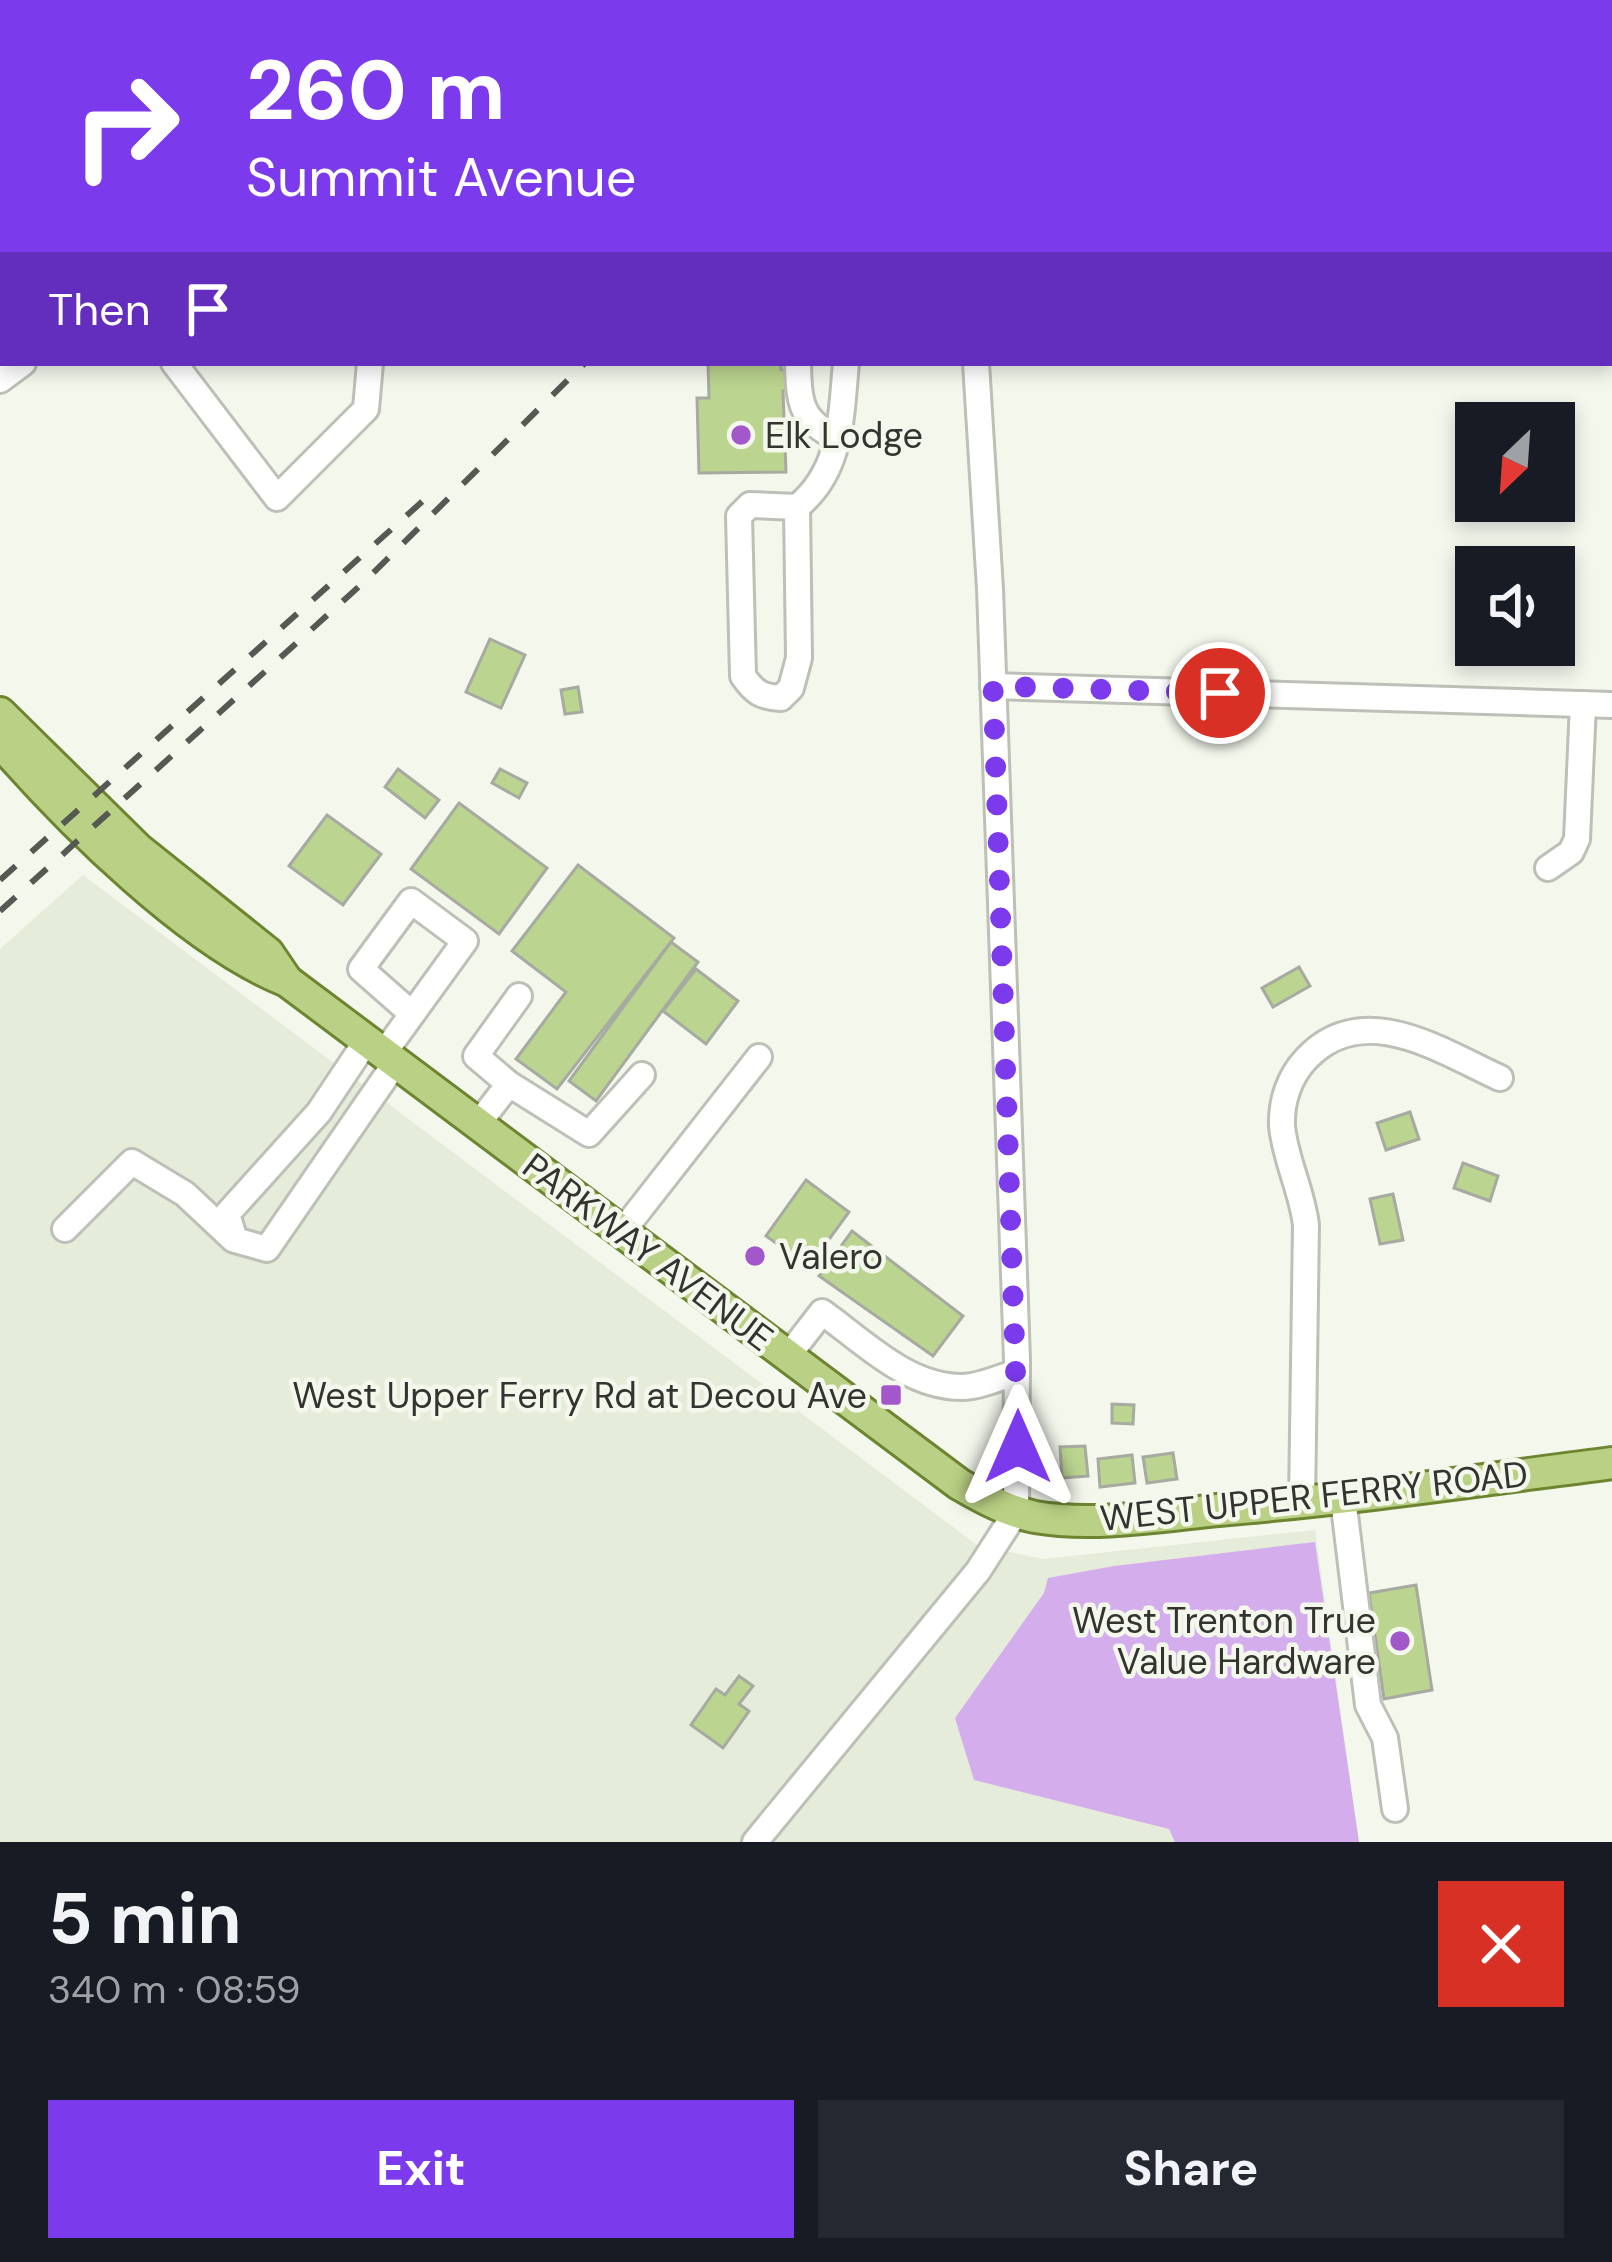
<!DOCTYPE html>
<meta charset="utf-8">
<style>
:root{--surface:#171b24;--page:#242831;--text:#f1f3f6;--muted:#9ea1a6;--accent:#7c3aed}
body{margin:0;font-family:"DM Sans",sans-serif;background:var(--page);color:var(--text);height:100vh;display:flex;flex-direction:column;font-size:45px;white-space:nowrap}
*{box-sizing:border-box;margin:0}
p{font-size:39px;color:var(--muted)}
.icon{flex:none;width:66px;height:66px;fill:none;stroke:currentColor;stroke-width:2;stroke-linecap:round;stroke-linejoin:round}
.map{position:relative;height:1842px;overflow:hidden}
.side{display:flex;flex-direction:column;background:var(--surface);flex:1}
.side>*{flex:none}
.hud{position:absolute;left:0px;top:0px;width:1614px;height:366px;box-shadow:0 6px 18px #0003;background:#7c3aed;color:#fff;overflow:hidden}
.needle{width:78px;rotate:205deg}
.controls{position:absolute;left:1455px;top:402px;display:grid;gap:24px}
.controls a{display:grid;place-items:center;width:120px;height:120px;border-radius:0px;background:var(--surface);box-shadow:0 6px 18px #0003;font-size:60px}
.pin{position:absolute;display:grid;place-items:center;width:102px;height:102px;color:#fff;margin:-51px;border:6px solid #fff;border-radius:50%;box-shadow:0 3px 12px #0007}
.me{position:absolute;width:132px;margin:-66px;rotate:0deg;stroke-linejoin:round;filter:drop-shadow(0 0 9px #0008)}
.turn{display:flex;align-items:center;gap:42px;height:252px;padding:0 48px;font-size:54px}
.turn .icon{width:156px;height:156px;stroke-width:2.5}
.turn b{display:block;font-size:84px;line-height:102px}
.then{display:flex;align-items:center;height:114px;padding:0 48px;background:#0003;gap:24px;font-size:45px}
.round{display:grid;place-items:center;flex:none;width:126px;height:126px;border-radius:0px;background:var(--page)}
.headline{display:flex;align-items:center;justify-content:space-between;height:204px;padding:0 48px}
h1{font-size:72px;font-weight:700;line-height:90px}
.primary-button{display:flex;gap:24px;margin-top:auto;padding:24px 48px}
.primary-button a{flex:1;height:138px;border-radius:0px;background:var(--accent);color:#fff;font-size:48px;font-weight:700;line-height:138px;text-align:center}
.primary-button a+a{background:var(--page);color:var(--text)}
.map>svg:first-child{display:block}
.built{fill:#e5ecda}
.forest{fill:#d4aeec}
.building{fill:#bbd48f;stroke:#a6aaa0;stroke-width:3}
.lines{fill:none;stroke-linecap:round;stroke-linejoin:round}
.minor-casing{stroke:#bcc0b6;stroke-width:30}
.major-casing{stroke:#6d8531;stroke-width:36}
.minor{stroke:#fff;stroke-width:24}
.major{stroke:#bad084;stroke-width:30}
.rail{stroke:#565852;stroke-width:6;stroke-dasharray:21 21;stroke-linecap:butt}
.route{stroke:#7c3aed;stroke-width:21;stroke-dasharray:0 37.8}
.poi-dot{fill:#a257ca;stroke:#f3f7ec;stroke-width:4.5}
.labels{text-anchor:middle;dominant-baseline:central;stroke-width:9;stroke-linejoin:round;paint-order:stroke}
.poi-label{font-size:36px;fill:#333430;stroke:#f3f7ec;text-anchor:start}
.street-label{font-size:36px;fill:#333430;stroke:#f3f7ec}
</style>
<div class="map">
<svg width="1612" height="1842" viewBox="0 0 1612 1842">
<rect width="100%" height="100%" fill="#f3f7ec"/>
<path class="built" d="M83,875L977,1545L1043,1559L1315,1530L1359,1842H0V949Z"/>
<path class="forest" d="M1315,1542L1359,1842H1175L1169,1829L974,1780L955,1718L1044,1593L1048,1578L1114,1566Z"/>
<g class="building">
<path d="M708,363H781V370H795L796,391H783L786,472L699,473L697,398H709Z"/>
<path d="M490,639L525,655L501,708L466,692Z"/>
<path d="M578,687L582,712L565,714L561,690Z"/>
<path d="M398,769L439,800L425,818L385,787Z"/>
<path d="M500,769L527,783L519,798L492,783Z"/>
<path d="M459,803L547,868L499,934L411,869Z"/>
<path d="M327,815L381,854L343,905L289,866Z"/>
<path d="M578,865L674,938L557,1089L516,1059L566,992L512,951Z"/>
<path d="M671,942L698,962L596,1101L569,1081Z"/>
<path d="M1299,967L1310,986L1273,1007L1262,988Z"/>
<path d="M696,969L738,1001L706,1044L663,1011Z"/>
<path d="M1410,1112L1419,1139L1386,1150L1377,1123Z"/>
<path d="M1463,1163L1498,1176L1490,1201L1454,1188Z"/>
<path d="M806,1180L849,1212L809,1267L766,1236Z"/>
<path d="M1393,1194L1403,1240L1380,1244L1370,1199Z"/>
<path d="M852,1231L963,1316L933,1356L819,1276Z"/>
<path d="M1112,1404L1134,1405L1133,1424L1112,1423Z"/>
<path d="M1085,1446L1088,1476L1062,1478L1060,1447Z"/>
<path d="M1173,1453L1177,1479L1147,1483L1143,1457Z"/>
<path d="M1132,1455L1135,1483L1100,1487L1098,1459Z"/>
<path d="M1416,1585L1432,1690L1384,1699L1369,1593Z"/>
<path d="M739,1676L753,1686L739,1704L749,1711L723,1748L691,1725L716,1689L725,1695Z"/>
</g>
<g class="lines">
<defs>
<g id="minor">
<path d="M265,0L291,3"/>
<path d="M196,3L197,0"/>
<path d="M422,3L423,0"/>
<path d="M1119,3L1123,0"/>
<path d="M0,77L3,78"/>
<path d="M0,200L3,201"/>
<path d="M1611,299L1612,300"/>
<path d="M174,363L277,498L366,409L370,363"/>
<path d="M798,363C799,403 800,421 839,439"/>
<path d="M0,380L23,363"/>
<path d="M797,507L799,658L791,688L781,698C761,697 754,692 743,676L739,516L750,505L797,507C842,471 841,416 846,363"/>
<path d="M993,686L1612,705"/>
<path d="M1548,868L1571,852L1577,839L1583,704"/>
<path d="M367,1040L319,1112L227,1214L235,1240L267,1249L396,1062"/>
<path d="M384,1053L465,941L411,901L361,969L411,1013"/>
<path d="M509,1084L589,1134L642,1075"/>
<path d="M478,1124L509,1084L476,1056L519,996"/>
<path d="M65,1229L132,1162L185,1194L233,1239"/>
<path d="M622,1232L759,1057"/>
<path d="M788,1356L822,1312C864,1342 907,1387 962,1387C979,1387 1001,1377 1017,1372"/>
<path d="M1343,1498L1368,1705L1385,1738L1395,1809"/>
<path d="M1302,1503L1306,1225C1302,1191 1285,1159 1282,1126C1281,1102 1289,1077 1306,1059C1363,998 1441,1051 1500,1078"/>
<path d="M755,1842L978,1571L1016,1512L1017,1360L990,589L976,363"/>
</g>
<g id="major">
<path d="M0,713L138,849L268,953L287,981"/>
<path d="M0,742C69,821 190,943 287,981L959,1484C983,1498 1007,1511 1035,1517C1093,1527 1159,1516 1218,1510C1350,1499 1481,1480 1612,1463"/>
</g>
</defs>
<use href="#minor" class="minor-casing"/>
<use href="#major" class="major-casing"/>
<use href="#minor" class="minor"/>
<use href="#major" class="major"/>
<g class="rail">
<path d="M958,3L961,0"/>
<path d="M0,880L424,500"/>
<path d="M0,911L364,582L585,363"/>
</g>
</g>
<g class="lines">
<path class="route" d="M1018,1447L993,686L1220,693"/>
</g>
<g class="poi-dot">
<circle cx="741" cy="435" r="12"/>
<circle cx="755" cy="1256" r="12"/>
<rect x="879" y="1383" width="24" height="24" rx="6"/>
<circle cx="1400" cy="1641" r="12"/>
</g>
<g class="labels">
<g class="poi-label">
<text x="765" y="435">Elk Lodge</text>
<text x="779" y="1256">Valero</text>
<text x="867" y="1395" text-anchor="end">West Upper Ferry Rd at Decou Ave</text>
<text x="1376" y="1620" text-anchor="end">West Trenton True<tspan x="1376" dy="41">Value Hardware</tspan></text>
</g>
<g class="street-label">
<text transform="translate(648 1252) rotate(37)">PARKWAY AVENUE</text>
<text transform="translate(1314 1496) rotate(-6)">WEST UPPER FERRY ROAD</text>
</g>
</g>
</svg>
<div class="controls">
<a><svg class="needle" viewBox="-14 -14 28 28"><path d="M0-13l5 13h-10z" fill="#e53935"/><path d="M0 13l5-13h-10z" fill="#9ea1a6"/></svg></a>
<a><svg class="icon" aria-label="sound" viewBox="0 0 24 24"><path d="M4 9h4l5-4v14l-5-4H4zM17 9q2 3 0 6"/></svg></a>
</div>
<div class="pin" style="left:1220px;top:693px;background:#d93025"><svg class="icon" aria-label="arrive" viewBox="0 0 24 24"><path d="M6 21V4h12l-3 4 3 4H6"/></svg></div>
<svg class="me" style="left:1018px;top:1447px" viewBox="-20 -20 40 40"><path d="M0-17L14 15 0 8-14 15z" fill="#7c3aed" stroke="#fff" stroke-width="4"/></svg>
<div class="hud">
<div class="turn"><svg class="icon" aria-label="right" viewBox="0 0 24 24"><path d="M7 20v-9h11M14 6l5 5-5 5"/></svg><div><b>260 m</b>Summit Avenue</div></div>
<div class="then">Then<svg class="icon" aria-label="arrive" viewBox="0 0 24 24"><path d="M6 21V4h12l-3 4 3 4H6"/></svg></div>
</div>
</div>
<section class="side">
<div class="headline"><div><h1>5 min</h1><p>340 m · 08:59</p></div><a class="round" style="background:#d93025;color:#fff"><svg class="icon" aria-label="close" viewBox="0 0 24 24"><path d="M6 6l12 12M18 6L6 18"/></svg></a></div>
<div class="primary-button"><a>Exit</a><a>Share</a></div>
</section>
